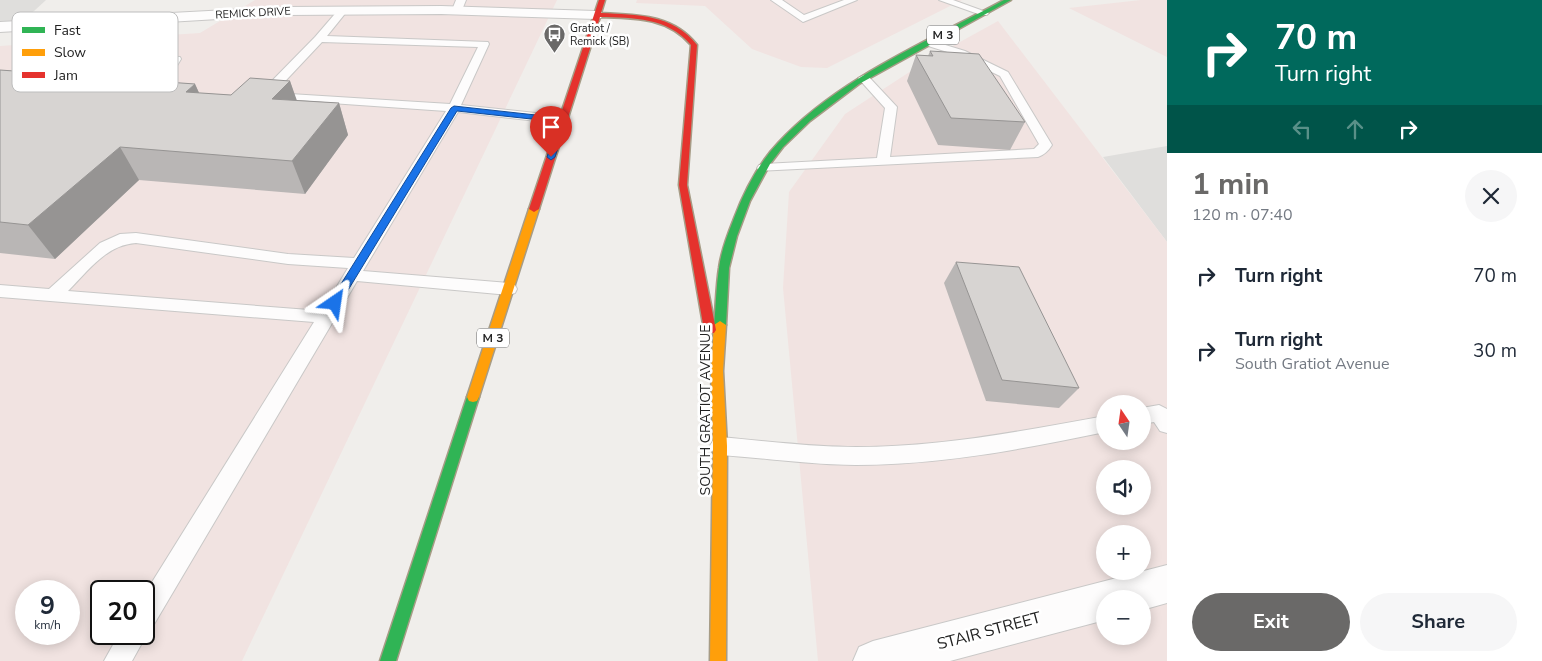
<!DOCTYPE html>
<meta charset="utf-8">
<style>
:root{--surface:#fff;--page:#f6f6f7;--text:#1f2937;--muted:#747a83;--accent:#6a6968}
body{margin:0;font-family:"Nunito Sans",sans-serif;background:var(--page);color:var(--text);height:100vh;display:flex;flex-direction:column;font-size:19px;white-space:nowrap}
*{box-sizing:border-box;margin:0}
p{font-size:16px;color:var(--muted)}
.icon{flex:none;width:28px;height:28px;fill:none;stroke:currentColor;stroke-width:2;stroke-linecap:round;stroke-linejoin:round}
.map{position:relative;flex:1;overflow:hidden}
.side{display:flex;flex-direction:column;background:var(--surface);width:375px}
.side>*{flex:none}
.banner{background:#00695c;color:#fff;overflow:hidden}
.needle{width:32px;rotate:347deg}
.fabs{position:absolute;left:1096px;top:395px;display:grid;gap:10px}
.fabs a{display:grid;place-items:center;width:55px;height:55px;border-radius:50%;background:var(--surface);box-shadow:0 2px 12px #0003;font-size:25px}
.speed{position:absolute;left:15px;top:580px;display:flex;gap:10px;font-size:25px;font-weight:700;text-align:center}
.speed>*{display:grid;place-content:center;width:65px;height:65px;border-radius:50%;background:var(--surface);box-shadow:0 2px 12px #0003;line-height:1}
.speed small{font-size:12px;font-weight:400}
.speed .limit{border:2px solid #111;border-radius:8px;background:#fff;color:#111}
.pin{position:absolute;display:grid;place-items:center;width:42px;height:42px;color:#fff;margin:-51px -21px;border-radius:50% 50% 50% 0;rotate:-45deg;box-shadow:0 0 5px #0007}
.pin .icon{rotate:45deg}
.me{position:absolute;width:55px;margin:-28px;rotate:32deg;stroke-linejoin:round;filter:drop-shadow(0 0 4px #0008)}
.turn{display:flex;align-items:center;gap:18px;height:105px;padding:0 25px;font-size:22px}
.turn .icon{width:65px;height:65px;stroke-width:2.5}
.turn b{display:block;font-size:35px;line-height:42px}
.lanes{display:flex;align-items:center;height:48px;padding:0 25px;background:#0003;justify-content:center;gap:25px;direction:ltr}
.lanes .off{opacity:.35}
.round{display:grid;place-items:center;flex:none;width:52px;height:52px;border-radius:26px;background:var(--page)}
.summary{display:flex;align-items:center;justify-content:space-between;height:85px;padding:0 25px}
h1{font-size:30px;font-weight:700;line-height:38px;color:var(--accent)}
.button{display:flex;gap:10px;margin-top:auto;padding:10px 25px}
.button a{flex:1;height:58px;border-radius:30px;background:var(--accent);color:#fff;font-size:20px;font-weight:700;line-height:58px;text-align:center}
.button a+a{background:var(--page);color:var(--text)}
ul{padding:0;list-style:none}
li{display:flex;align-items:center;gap:15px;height:75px;padding:0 25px}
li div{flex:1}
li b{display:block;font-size:19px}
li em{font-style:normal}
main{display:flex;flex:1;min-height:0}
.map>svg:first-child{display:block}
.residential{fill:#dfdedc}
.commercial{fill:#f1e3e1;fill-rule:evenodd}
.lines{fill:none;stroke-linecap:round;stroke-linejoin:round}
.lane-casing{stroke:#c9c8c7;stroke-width:2}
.street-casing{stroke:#c9c8c7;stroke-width:2}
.fast-casing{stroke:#a79c86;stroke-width:3}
.slow-casing{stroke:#a79c86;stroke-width:3}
.jam-casing{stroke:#a79c86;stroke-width:3}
.lane{fill:#fdfcfc;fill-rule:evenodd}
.street{fill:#fdfcfc;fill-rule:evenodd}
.fast{fill:#30b455;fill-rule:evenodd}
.slow{fill:#ff9f0a;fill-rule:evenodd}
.jam{fill:#e5322d;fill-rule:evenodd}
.wall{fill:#b9b6b5}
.shaded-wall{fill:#969493}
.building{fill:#d7d4d2;stroke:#969493}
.route{fill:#1a73e8;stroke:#114b97}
.labels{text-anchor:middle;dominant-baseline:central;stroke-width:5;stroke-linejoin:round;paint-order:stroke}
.far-street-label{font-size:11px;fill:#222;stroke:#fff}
.far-poi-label{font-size:11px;fill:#222;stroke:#fff;text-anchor:start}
.shield{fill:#fff;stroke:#646464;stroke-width:1}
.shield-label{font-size:12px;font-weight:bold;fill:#222}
.street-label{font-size:14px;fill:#222;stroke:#fff}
.near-street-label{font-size:16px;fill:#222;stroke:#fff}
.key{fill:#fff;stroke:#bdbdbd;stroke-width:1}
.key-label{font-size:14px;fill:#222}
</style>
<main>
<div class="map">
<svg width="1167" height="661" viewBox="0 0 1167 661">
<rect width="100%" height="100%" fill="#f0eeeb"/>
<g class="residential">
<path d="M0,0H46L34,11L0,32Z"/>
<path d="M1167,146V242L1103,157Z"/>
</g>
<g class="commercial">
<path d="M255,0H557L242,661H0V46L200,33ZM26,591H69V634H26ZM101,591H144V634H101Z"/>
<path d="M637,0H962L827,68L801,67L752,49L705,6L636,3Z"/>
<path d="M1141,0H1167V57L1069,8Z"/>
<path d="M998,21L1167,242V661H818L783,288L789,192L845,114L931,58ZM1105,404H1142V441H1105ZM1105,469H1142V506H1105ZM1105,534H1142V571H1105ZM1105,599H1142V636H1105Z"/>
</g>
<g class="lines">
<defs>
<g id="lane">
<path d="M456,0H466L462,10L457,13L452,10Z"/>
<path d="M771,0H782L804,15L844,0H857L803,22Z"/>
<path d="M939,0H953L989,13L987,15H981Z"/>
<path d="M343,7L348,10L327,36L488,42L489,44L461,105L563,116L569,120L563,124L458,112L363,271L509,283L515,285L517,289L515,293L509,295L357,281L153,626L145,629L147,634L132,661H104L119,634H144V595L314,322L0,297V285L49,289L100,243L120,234L136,233L288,254L354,258L446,111L259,98L257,96L259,94L315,37L340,8ZM322,42L478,47L450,104L274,93ZM136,243L288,264L348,268L322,311L68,291C88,271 106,245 136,243Z"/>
<path d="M929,40L965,51L1008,72L1052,145C1049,150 1044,155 1038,157L759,171L757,168L759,165L764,164L877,158L885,108L858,78L864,75L868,76L897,107L890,157L1034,149L1039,144L1000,76L957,55L925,45V41Z"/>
<path d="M59,53L180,57L181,59L166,84L167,90L177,92L179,94L173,97L158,95L154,84L169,62L61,59L0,100V92Z"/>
<path d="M1159,405L1167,409V433L1160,431L1154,422L1142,424V408Z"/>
<path d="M1105,416V432C1023,449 940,465 856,465C811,465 765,458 720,455L713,452L710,446L713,440L720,437C765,441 811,447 856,447C940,447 1023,431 1105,416Z"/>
</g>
<g id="street">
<path d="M441,6L596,11L601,12L603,15L601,18L596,19L441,14L286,15L0,32V22L286,7Z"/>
<path d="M1167,565V603L1142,610V599H1105V620L950,661H853L859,647L873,641Z"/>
</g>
<g id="fast">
<path d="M1004,0H1011L859,84L810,121L783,147L770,164L750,201L737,236L729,268L726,325L724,328H716L714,325C716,306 716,287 719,268C721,252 727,236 733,221C743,194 757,165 778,143C837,79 928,41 1004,0Z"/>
<path d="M473,392L477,393L479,397L396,661H380L467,397L469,393Z"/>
</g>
<g id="slow">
<path d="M534,206L539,209L479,397L477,401L473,402L469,401L467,397L529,209Z"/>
<path d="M720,321L726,325L723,371L727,446L726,661H710L713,446L711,371L714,325Z"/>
</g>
<path id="jam" d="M599,0H605L601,13C637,15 673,14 697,45L687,185L716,330L714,333H706L704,330L679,185L691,45C667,17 634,18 600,17L539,209L534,212L529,209Z"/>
</defs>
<use href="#lane" class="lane-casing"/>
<use href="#street" class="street-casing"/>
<use href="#fast" class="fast-casing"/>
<use href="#slow" class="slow-casing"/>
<use href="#jam" class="jam-casing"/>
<use href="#lane" class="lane"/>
<use href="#street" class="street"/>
<use href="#fast" class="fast"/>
<use href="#slow" class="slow"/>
<use href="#jam" class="jam"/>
</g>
<g class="wall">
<path d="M930,51L1025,122L1010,150L938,145L907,81L916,55L928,56Z"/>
<path d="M0,70L195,84L199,93L231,95L290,81L296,100L339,103L348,135L305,194L139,180L55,259L0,253Z"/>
<path d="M956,262L1079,388L1059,408L986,401L944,283Z"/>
</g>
<g class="shaded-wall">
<path d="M290,81L301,112L272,99Z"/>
<path d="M195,84L209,115L186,92Z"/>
<path d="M339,103L348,135L305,194L292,161Z"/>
<path d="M120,147L139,180L55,259L28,225Z"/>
</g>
<g class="building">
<path d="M930,51L979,54L1025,122L951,118L916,55L933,56Z"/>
<path d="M0,70L195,84L186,92L231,95L250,78L290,81L272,99L339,103L292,161L120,147L28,225L0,222Z"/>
<path d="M956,262L1019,267L1079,388L1002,380Z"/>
</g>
<path class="route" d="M454,106L563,118L567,120L555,157L551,160L547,157L559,122L457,111L339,305H331L330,303L331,300L451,108Z"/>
<defs>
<symbol id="bus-pin" viewBox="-11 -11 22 30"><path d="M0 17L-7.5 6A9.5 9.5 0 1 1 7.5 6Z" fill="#6a6968" stroke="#fff"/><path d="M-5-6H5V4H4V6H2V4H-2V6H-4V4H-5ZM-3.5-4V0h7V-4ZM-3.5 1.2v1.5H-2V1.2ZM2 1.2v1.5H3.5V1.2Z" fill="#fff"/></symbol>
</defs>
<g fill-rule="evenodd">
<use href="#bus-pin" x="542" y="22" width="25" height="34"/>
</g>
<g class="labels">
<g class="far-street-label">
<text transform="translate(253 13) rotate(-3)">REMICK DRIVE</text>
</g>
<g class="far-poi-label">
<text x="570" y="28">Gratiot /<tspan x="570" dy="13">Remick (SB)</tspan></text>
</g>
<g class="shield">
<rect x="927" y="25.5" width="32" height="19" rx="4"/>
<rect x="477" y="328.5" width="32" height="19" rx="4"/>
</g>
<g class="shield-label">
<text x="943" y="35">M 3</text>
<text x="493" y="338">M 3</text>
</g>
<g class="street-label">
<text transform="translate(705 410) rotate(-90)">SOUTH GRATIOT AVENUE</text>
</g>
<g class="near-street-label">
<text transform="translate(989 631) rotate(-15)">STAIR STREET</text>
</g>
</g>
<rect x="12" y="12" width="166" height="80" rx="8" class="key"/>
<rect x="22" y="27" width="23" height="6" fill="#30b455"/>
<rect x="22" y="49" width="23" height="7" fill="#ff9f0a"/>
<rect x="22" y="72" width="23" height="6" fill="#e5322d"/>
<g class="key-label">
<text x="54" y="35">Fast</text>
<text x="54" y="57">Slow</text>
<text x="54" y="80">Jam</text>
</g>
</svg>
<div class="fabs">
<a><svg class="needle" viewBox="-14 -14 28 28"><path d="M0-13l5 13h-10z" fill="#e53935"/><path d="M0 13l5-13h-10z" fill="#747a83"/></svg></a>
<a><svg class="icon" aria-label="sound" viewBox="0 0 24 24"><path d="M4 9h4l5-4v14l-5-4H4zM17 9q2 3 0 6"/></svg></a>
<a>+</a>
<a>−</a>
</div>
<div class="speed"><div>9<small>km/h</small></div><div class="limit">20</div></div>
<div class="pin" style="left:551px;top:157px;background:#d93025"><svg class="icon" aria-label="arrive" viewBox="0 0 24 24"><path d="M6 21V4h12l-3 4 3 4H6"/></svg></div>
<svg class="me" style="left:335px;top:303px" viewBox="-20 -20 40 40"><path d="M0-17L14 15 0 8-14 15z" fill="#1a73e8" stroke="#fff" stroke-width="4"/></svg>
</div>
<section class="side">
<div class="banner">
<div class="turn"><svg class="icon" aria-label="right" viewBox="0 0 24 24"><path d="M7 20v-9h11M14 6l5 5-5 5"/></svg><div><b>70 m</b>Turn right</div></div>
<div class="lanes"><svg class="icon off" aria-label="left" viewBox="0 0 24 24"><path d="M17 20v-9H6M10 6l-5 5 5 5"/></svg><svg class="icon off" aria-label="ahead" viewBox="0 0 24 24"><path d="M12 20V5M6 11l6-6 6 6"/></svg><svg class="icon" aria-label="right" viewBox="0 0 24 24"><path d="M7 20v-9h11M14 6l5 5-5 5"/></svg></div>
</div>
<div class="summary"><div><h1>1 min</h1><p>120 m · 07:40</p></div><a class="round"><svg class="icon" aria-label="close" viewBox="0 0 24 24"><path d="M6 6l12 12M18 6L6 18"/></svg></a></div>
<ul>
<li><svg class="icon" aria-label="right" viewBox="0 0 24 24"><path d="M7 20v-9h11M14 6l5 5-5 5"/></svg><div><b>Turn right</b></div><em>70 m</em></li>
<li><svg class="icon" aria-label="right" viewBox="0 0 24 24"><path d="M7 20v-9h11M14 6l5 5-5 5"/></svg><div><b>Turn right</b><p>South Gratiot Avenue</p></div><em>30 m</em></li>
</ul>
<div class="button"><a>Exit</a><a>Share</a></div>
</section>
</main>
